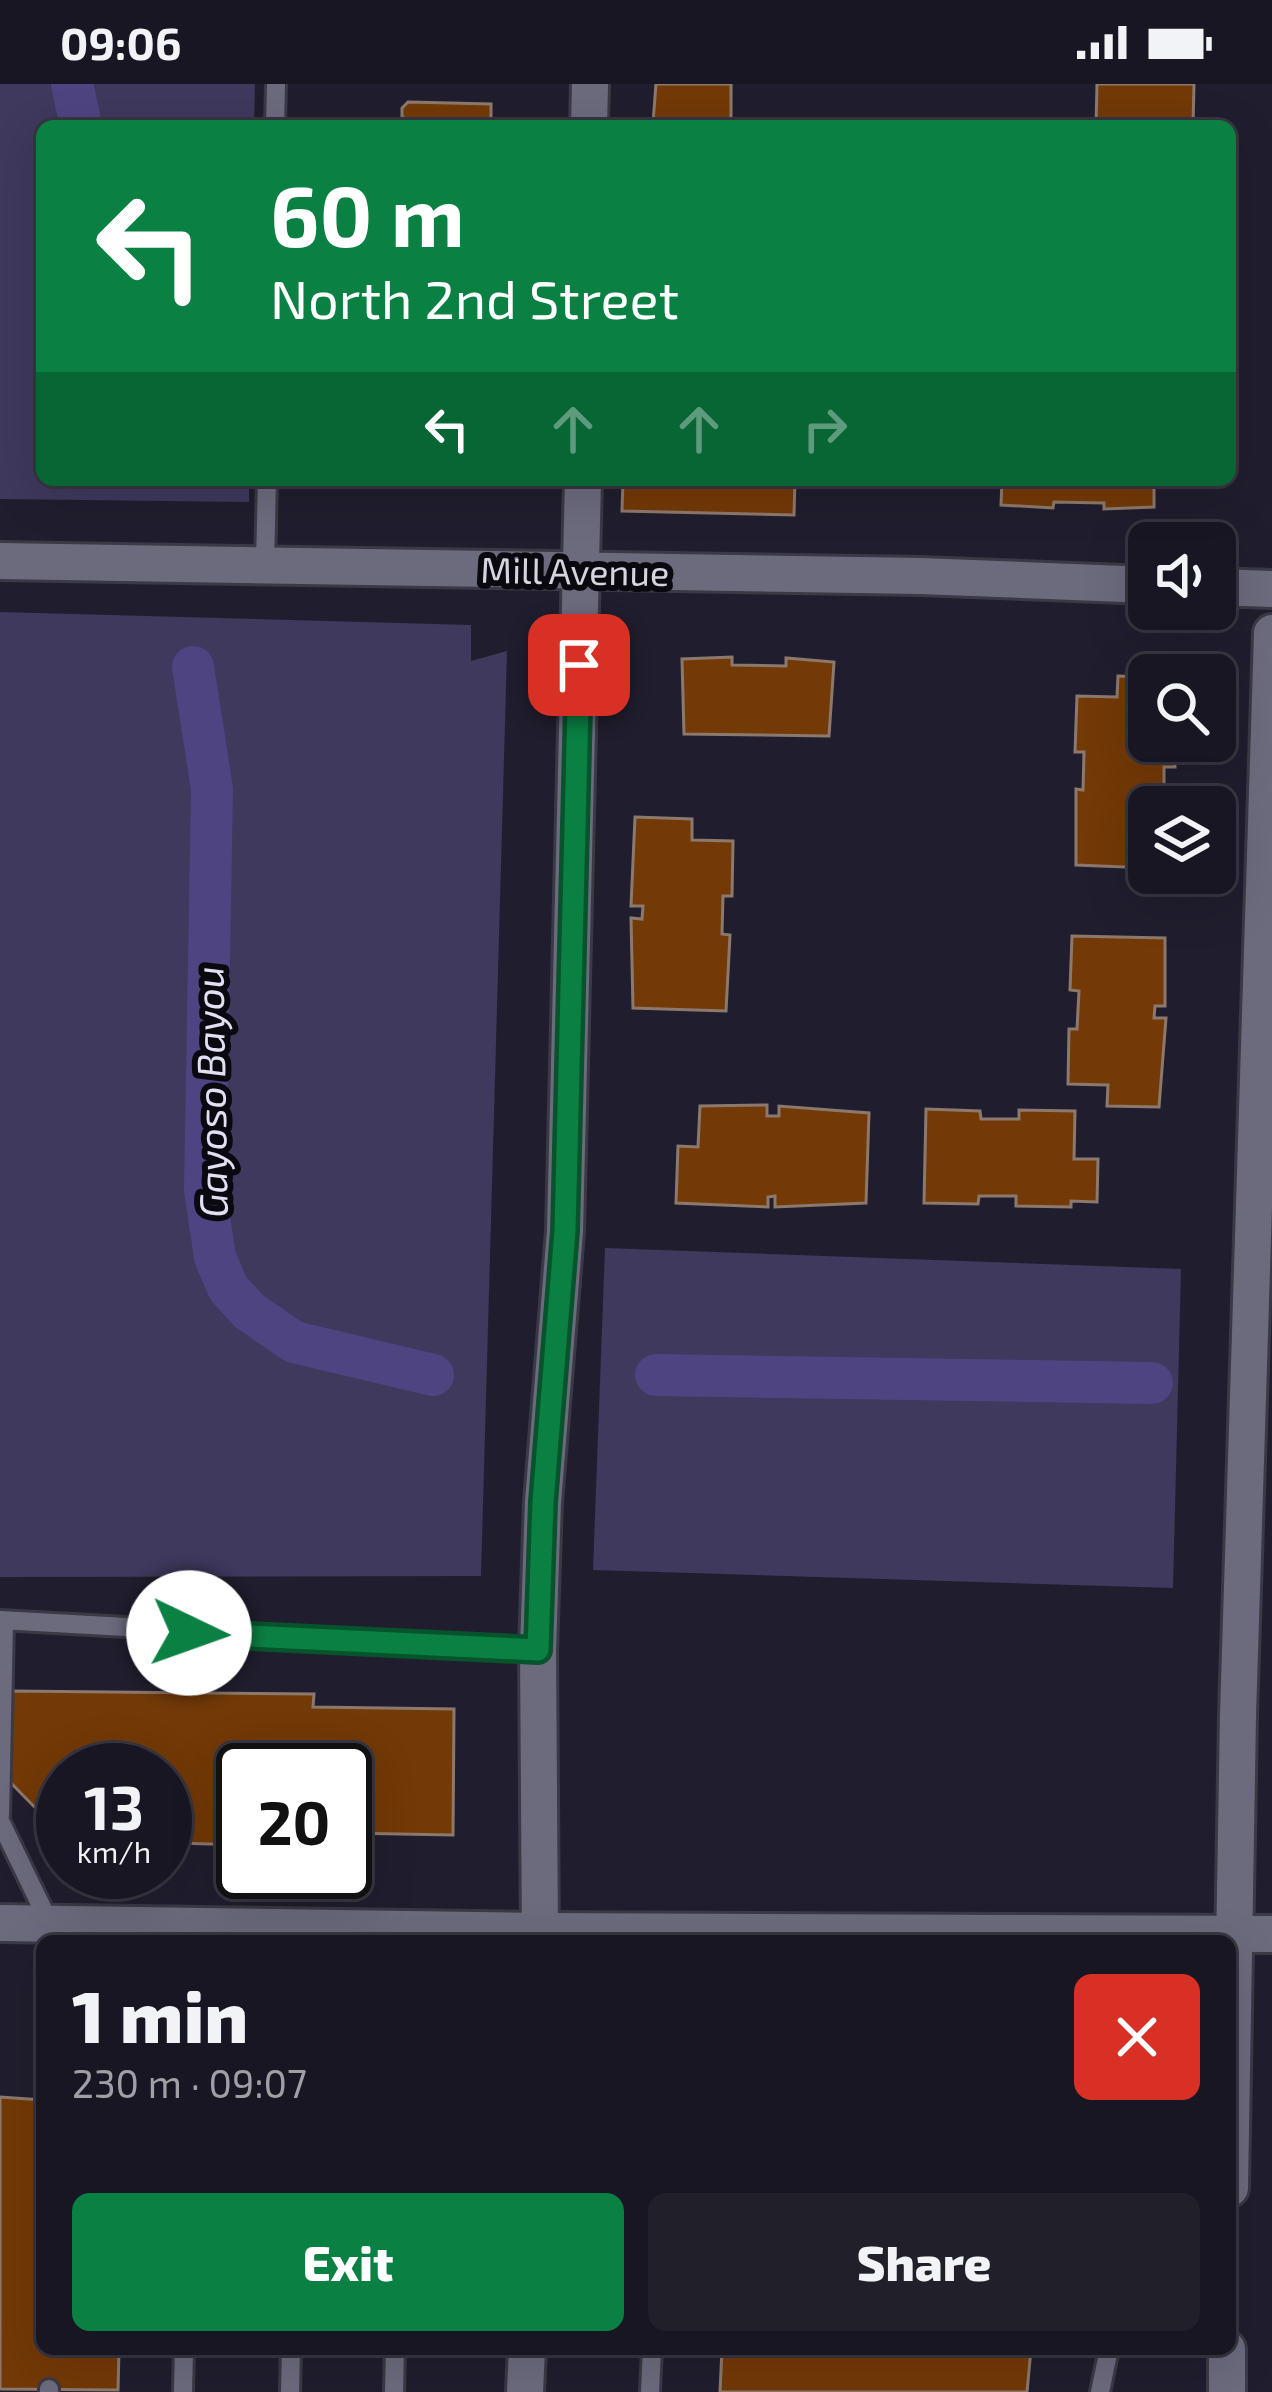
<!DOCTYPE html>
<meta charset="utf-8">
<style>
:root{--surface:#181622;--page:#211f2a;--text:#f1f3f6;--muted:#9f9fa5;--line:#363540;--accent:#0b8043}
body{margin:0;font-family:"Exo 2",sans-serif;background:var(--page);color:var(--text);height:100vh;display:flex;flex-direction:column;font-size:45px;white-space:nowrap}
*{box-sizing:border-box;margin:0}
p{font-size:39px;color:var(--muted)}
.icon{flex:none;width:66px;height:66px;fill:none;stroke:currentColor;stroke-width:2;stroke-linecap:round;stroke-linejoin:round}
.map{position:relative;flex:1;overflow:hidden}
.panel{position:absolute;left:36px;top:1851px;width:1200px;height:420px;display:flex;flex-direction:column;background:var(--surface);border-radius:18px;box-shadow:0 12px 48px #0002,0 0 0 3px var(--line)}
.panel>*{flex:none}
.top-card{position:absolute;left:36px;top:36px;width:1200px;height:366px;border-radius:18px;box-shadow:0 12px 48px #0002,0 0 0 3px var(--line);background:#0b8043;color:#fff;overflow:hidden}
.fabs{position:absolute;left:1128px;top:438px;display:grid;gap:24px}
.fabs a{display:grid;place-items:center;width:108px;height:108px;border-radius:18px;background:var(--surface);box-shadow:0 12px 48px #0002,0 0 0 3px var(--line);font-size:60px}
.speed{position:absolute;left:36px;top:1659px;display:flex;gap:24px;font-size:60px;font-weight:700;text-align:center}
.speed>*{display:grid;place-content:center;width:156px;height:156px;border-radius:50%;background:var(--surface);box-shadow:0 12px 48px #0002,0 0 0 3px var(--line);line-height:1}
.speed small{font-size:30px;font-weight:400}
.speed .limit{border:6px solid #111;border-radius:18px;background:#fff;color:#111}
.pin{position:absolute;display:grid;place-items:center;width:102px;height:102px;color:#fff;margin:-51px;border-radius:24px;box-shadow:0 6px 18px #0006}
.me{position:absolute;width:132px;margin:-66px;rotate:93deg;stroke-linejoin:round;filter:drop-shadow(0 0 9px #0008)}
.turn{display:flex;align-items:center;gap:42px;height:252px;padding:0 36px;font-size:54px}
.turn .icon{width:156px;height:156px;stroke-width:2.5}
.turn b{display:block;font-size:84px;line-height:102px}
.lanes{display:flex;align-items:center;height:114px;padding:0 36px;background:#0003;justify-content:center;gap:60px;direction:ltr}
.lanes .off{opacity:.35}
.round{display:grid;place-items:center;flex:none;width:126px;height:126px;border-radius:18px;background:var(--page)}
.overview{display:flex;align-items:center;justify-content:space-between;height:204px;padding:0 36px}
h1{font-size:72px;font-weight:800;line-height:90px}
.button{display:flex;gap:24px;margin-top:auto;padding:24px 36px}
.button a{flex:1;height:138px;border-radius:18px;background:var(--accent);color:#fff;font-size:48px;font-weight:800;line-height:138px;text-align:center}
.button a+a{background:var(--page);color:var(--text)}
.status{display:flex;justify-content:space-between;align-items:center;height:84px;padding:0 60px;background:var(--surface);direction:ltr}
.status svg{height:33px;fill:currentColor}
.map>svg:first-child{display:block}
.green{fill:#3e395d}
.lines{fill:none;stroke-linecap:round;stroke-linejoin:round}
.canal{stroke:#4e4481;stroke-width:42}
.building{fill:#733907;stroke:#8c796d;stroke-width:3}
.lane-casing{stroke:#3b3945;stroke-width:24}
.street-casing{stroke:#3b3945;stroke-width:42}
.secondary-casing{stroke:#3b3945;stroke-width:42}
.lane{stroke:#6c6b7e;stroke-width:18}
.street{stroke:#6c6b7e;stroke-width:36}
.secondary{stroke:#6c6b7e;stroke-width:36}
.route-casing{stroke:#07532c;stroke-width:30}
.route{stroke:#0b8043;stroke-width:21}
.labels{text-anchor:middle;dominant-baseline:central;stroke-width:12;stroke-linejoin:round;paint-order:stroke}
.street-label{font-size:36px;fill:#d5d4df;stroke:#0a0910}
.water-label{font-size:39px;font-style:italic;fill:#e1e0f3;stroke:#0a0910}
</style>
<div class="status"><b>09:06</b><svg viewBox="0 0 49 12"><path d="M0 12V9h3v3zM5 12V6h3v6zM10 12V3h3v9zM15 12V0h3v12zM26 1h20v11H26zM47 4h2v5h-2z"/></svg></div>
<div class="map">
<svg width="1272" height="2308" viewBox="0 0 1272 2308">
<rect width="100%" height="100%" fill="#201e2e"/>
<g class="green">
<path d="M0,0H255L254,42H42V396H249V418L0,415Z"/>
<path d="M0,528L471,541V577L507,567L481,1492L0,1493Z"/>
<path d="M605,1164L1181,1185L1173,1504L593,1486Z"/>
</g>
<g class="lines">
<g class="canal">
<path d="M72,0L81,42"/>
<path d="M193,583L212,705L205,1106L215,1173L228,1204L249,1227L294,1258L433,1291"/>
<path d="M656,1291L1152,1299"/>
</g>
</g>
<g class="building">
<path d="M656,0H731V40L653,39Z"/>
<path d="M1097,0H1194L1193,42H1096Z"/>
<path d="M408,18L491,20V41L412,42V38L402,33V24Z"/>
<path d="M623,396H795L794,431L622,427Z"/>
<path d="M1002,396H1154V423L1104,425V419L1054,418L1053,424L1001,421Z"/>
<path d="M732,573V581L786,582V574L834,578L829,652L684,650L682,575Z"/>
<path d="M1118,592L1149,593V657H1173L1175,662V683H1164V708H1172V723H1149V784L1076,781V705L1083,706L1084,668H1075L1077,612L1117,613Z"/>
<path d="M635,733L692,735V756L733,757L732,812H723L722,850L730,851L726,927L633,924L631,834L642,835L643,822H631Z"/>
<path d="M1072,852L1165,854V922H1155L1154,934H1166L1159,1023L1107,1022L1108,1001L1068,1000L1069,945H1077L1079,907L1070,906Z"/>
<path d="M767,1021V1032H779V1022L869,1029L866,1119L775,1123V1112L768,1113V1123L676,1119L678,1062L698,1063L700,1022Z"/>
<path d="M926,1025L980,1027L981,1035H1019V1026L1075,1027L1074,1075H1098L1097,1118L1071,1117V1123L1016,1122V1112H979L978,1120L924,1119Z"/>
<path d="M12,1607L314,1610L313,1623L454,1625L453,1751L345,1749V1686H243V1761L176,1759V1753H165V1686H63V1748H59L10,1698Z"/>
<path d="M0,2013L42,2016V2265H119L118,2306L0,2305Z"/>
<path d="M722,2265H1031L1027,2308H720Z"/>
</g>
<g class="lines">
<defs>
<g id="lane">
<path d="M275,42L276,0"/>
<path d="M265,481L267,396"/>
<path d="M0,1536L538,1566"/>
<path d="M0,1731L4,1537"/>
<path d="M0,1737L50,1840"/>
<path d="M49,2308V2305"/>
<path d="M183,2308L184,2265"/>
<path d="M290,2308L291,2265"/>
<path d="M394,2308L395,2265"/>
<path d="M650,2308L652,2265"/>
<path d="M1100,2308L1109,2265"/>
</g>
<g id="street">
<path d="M0,477L920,492L1149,501"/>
<path d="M1215,503L1272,505"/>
</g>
<g id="secondary">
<path d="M589,42L590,0"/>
<path d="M0,1839L540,1847L1272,1850"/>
<path d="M540,1857L538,1566L543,1418L565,1147L583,396"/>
<path d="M1230,2104L1238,1631L1272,549"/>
<path d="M1227,2265V2308"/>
<path d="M525,2308L527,2265"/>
</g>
</defs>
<use href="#lane" class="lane-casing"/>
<use href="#street" class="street-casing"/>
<use href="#secondary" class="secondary-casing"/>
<use href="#lane" class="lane"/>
<use href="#street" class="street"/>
<use href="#secondary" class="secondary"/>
</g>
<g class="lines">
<defs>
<path id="route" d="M189,1549L538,1566L543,1418L565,1147L579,581"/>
</defs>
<use href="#route" class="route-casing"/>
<use href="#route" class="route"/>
</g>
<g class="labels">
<g class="street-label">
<text transform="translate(575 486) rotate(1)">Mill Avenue</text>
</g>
<g class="water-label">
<text transform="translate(210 1008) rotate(-91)">Gayoso Bayou</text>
</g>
</g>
</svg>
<div class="fabs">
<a><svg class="icon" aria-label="sound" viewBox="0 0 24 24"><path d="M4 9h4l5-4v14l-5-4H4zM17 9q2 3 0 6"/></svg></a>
<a><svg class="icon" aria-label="search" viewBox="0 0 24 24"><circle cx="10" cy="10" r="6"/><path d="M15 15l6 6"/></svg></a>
<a><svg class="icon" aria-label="layers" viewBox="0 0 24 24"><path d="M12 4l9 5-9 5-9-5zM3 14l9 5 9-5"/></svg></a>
</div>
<div class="speed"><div>13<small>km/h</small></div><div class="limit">20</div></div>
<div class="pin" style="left:579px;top:581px;background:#d93025"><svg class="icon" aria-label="arrive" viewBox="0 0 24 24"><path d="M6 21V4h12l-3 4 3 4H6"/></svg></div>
<svg class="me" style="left:189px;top:1549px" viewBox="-20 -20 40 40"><circle r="19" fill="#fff"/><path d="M0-13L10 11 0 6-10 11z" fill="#0b8043"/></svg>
<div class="top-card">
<div class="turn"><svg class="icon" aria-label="left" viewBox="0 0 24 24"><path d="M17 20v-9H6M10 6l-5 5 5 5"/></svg><div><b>60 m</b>North 2nd Street</div></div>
<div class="lanes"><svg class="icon" aria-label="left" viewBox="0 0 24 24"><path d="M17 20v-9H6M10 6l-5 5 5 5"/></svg><svg class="icon off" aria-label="ahead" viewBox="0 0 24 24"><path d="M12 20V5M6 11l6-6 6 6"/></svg><svg class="icon off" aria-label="ahead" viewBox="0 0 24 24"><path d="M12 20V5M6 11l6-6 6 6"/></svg><svg class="icon off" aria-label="right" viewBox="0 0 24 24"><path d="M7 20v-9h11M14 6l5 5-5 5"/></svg></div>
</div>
<section class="panel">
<div class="overview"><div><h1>1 min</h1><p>230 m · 09:07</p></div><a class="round" style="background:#d93025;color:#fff"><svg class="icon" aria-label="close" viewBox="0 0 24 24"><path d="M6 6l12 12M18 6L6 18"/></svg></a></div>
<div class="button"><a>Exit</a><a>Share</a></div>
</section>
</div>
